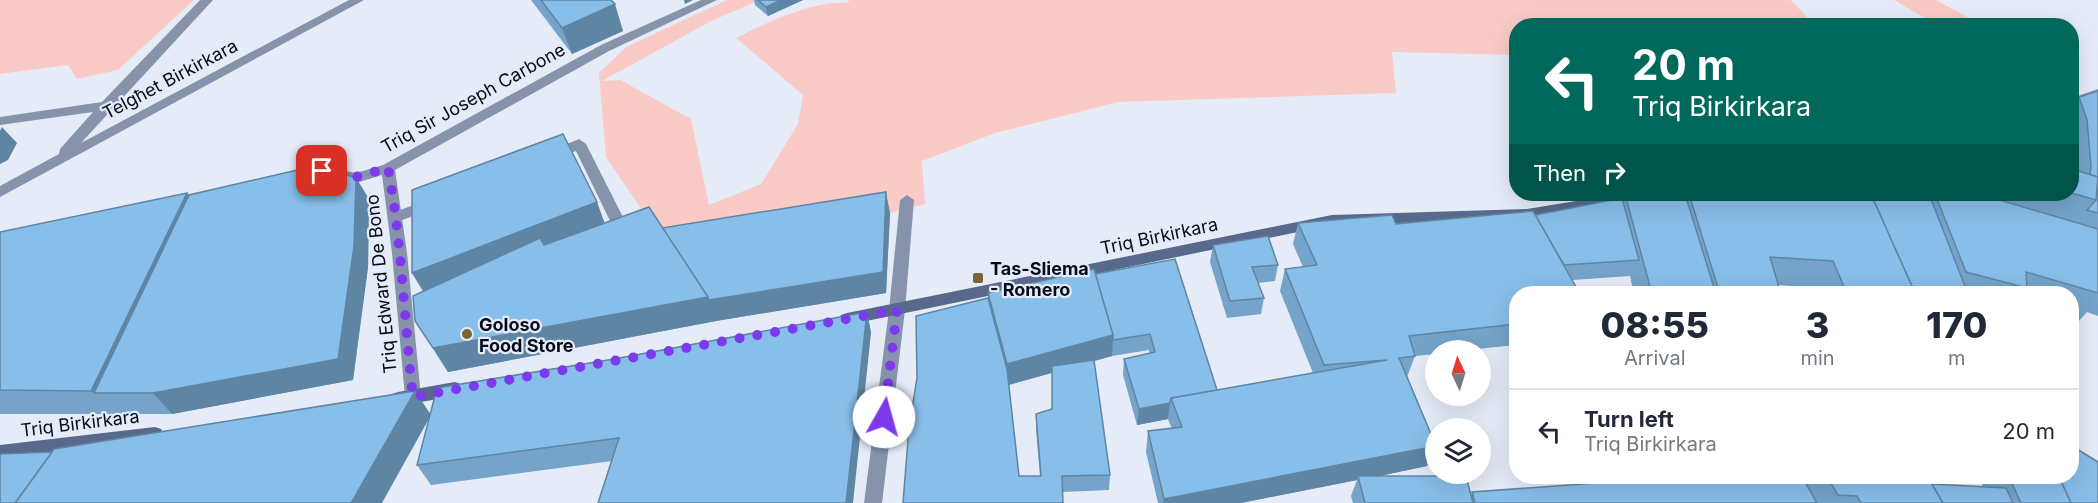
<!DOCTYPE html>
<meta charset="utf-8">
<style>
:root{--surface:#fff;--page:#f2f2f3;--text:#1f2937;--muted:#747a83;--line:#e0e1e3}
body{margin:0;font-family:Inter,sans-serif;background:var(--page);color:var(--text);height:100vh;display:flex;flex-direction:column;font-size:22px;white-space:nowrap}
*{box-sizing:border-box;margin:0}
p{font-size:20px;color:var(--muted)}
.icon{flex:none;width:33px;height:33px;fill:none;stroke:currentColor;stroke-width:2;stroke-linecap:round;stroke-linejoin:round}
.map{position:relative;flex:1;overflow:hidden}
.details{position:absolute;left:1509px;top:286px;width:570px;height:198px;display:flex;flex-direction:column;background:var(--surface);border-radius:24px;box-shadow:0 6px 24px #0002}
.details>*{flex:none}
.top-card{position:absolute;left:1509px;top:18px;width:570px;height:183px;border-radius:24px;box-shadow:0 6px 24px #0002;background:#00695c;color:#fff;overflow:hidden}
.needle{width:39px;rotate:356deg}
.tools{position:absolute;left:1425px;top:340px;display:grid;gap:12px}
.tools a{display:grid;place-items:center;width:66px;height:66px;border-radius:50%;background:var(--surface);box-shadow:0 6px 24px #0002;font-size:30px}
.pin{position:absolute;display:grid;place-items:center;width:51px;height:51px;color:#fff;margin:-26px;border-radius:12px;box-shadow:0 3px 9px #0006}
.me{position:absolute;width:66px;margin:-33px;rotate:7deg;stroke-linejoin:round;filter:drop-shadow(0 0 4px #0008)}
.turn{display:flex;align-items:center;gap:21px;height:126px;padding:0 24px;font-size:27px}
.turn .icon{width:78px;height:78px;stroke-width:2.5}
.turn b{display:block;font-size:42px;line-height:51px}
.then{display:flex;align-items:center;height:57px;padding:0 24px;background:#0003;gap:12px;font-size:22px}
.eta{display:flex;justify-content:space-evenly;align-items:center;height:102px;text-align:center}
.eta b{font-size:36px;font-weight:800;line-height:42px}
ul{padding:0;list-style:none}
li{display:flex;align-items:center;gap:18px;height:84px;padding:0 24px;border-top:2px solid var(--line)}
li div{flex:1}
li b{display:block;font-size:22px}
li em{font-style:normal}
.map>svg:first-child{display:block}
.green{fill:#facbc6}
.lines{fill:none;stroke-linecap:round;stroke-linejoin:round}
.service{fill:#8793ab;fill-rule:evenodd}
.minor{fill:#8793ab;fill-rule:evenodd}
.tertiary{fill:#8793ab;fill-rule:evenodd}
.secondary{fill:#58698b;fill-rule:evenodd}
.wall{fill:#75a3c9;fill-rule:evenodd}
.shaded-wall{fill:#5f85a4}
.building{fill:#88beea;stroke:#5f85a4;stroke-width:1.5}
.route{stroke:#7c3aed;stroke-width:10;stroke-dasharray:0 18}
.poi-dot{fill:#7b6434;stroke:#e5ebf7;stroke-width:2}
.labels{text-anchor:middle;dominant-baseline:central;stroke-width:4.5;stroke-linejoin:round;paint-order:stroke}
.street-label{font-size:18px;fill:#040b1d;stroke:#e5ebf7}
.poi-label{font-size:18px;font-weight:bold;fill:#040b1d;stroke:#e5ebf7;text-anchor:start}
</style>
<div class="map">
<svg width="2098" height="503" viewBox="0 0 2098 503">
<rect width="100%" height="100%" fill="#e5ebf7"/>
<g class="green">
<path d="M0,0H194L118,70L77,79L68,65L0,74Z"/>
<path d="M727,0H760L711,21L602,81L620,80L691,119L709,205L761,184L798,124L803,95L736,38C763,24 815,0 846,3L850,0H1791L1814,25L1516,26V55L1392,52L1396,93L1118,102L995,133L922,161L925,204L890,213L657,232L606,157L599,73L626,47Z"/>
<path d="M1894,0H1936L1982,25H1937Z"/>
</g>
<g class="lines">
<g class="service">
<path d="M579,139L586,144L628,227C624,234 613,237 606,235L604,231L612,225L576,151L550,161L543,156L545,153Z"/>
<path d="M430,199L437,204L435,208L397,222L390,217L392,213Z"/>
</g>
<g class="minor">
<path d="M200,0H213L81,143L349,0H364L0,197V186L59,154L60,149L93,112L0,125V117L102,102Z"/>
<path d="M701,0H717L609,51L395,170L407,253L421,397L419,402L413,404L407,402L405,397L392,253L382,175L356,183L331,177L329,174L331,171L336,169L356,173L383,165L601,45Z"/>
<path d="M907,195L914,200L905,310L882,503H864L889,310L900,200Z"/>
</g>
<path class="tertiary" d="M2098,89V98L2072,106V98Z"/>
<g class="secondary">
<path d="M1607,196L1614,201L1612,205L1527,219L1332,225L847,325L841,323L839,319L841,315L847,313L1332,215L1527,209Z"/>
<path d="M455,382L461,384L463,389L461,394L455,396L398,406L392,404L390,399L392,394L398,392Z"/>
<path d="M155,427L161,429L164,434L161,439L155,441L0,459V445Z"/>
</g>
</g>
<g class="wall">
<path d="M531,0H611L623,31L572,54Z"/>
<path d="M754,0H803L768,16L755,5Z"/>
<path d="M2098,91V316L2087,312L2079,321L2072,319V294H1816L1814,288L1779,285L1781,294H1634L1630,276L1572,280L1516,294V345L1457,351H1436V354L1415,356L1407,377L1436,447L1427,466L1380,476L1471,495L1472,492L1681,477H1928L1932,484L1983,487L1979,477H2072L2098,503H1353L1351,496L1357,480L1241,503H1158L1146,452L1148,431L1172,429L1168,419L1137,425L1123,375L1124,359L1149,353V350L1112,356L1094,361L1110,475L1109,490L1063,492L903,503L988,298V293L1095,274L1217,390L1313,373L1280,291L1285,269L1303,267L1293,244L1298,223L1396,224L1535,215L1622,198L1624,194H2072V169L2075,170L2073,137L2072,133V106L2079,97ZM1052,373V409L1036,414V430L1040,476H1019L1009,385Z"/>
<path d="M356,178L369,199L368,267L353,380L172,414H0V232L187,193L189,195Z"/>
<path d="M890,213L886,293L716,321L448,372L415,321L423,291L412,273L605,223L662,228Z"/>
<path d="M1213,245L1278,265L1275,281L1258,283L1264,298L1261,314L1227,318L1210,262Z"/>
<path d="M867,312L871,333L612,461L431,485L417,465L429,417L52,452L415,391L430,414L614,359Z"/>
</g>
<g class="shaded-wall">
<path d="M684,0H693L685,4Z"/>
<path d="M781,0H803L768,16L766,7Z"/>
<path d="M615,4L623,31L572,54L562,28Z"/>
<path d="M2,127L17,143L8,160L0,164V131Z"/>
<path d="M356,178L369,199L368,267L353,380L172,414L153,393Z"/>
<path d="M886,192L890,213L886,293L716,321L448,372L433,348Z"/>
<path d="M187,193L205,217L94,393L91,391Z"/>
<path d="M597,202L605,224L425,294L412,273Z"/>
<path d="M867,312L871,333L853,503H846Z"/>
<path d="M1113,335L1112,356L1008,385L1007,364Z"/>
<path d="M415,391L431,415L382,503H351Z"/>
<path d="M1170,403L1168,419L1137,425L1139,409Z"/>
<path d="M1436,446L1427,466L1360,480L1358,476L1357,480L1241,503H1163L1164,499Z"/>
</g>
<g class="building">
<path d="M541,0H611L615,4L562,28Z"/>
<path d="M758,0H781L766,7Z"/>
<path d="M2098,91V213L2087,210L2096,200L2098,177L2090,175L2091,166L2087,120L2079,97Z"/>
<path d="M563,134L597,202L412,273V190Z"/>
<path d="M319,165L356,178L354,246L338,359L153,393H94L189,195Z"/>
<path d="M2072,169L2098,177L2096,200L2072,193Z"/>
<path d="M886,192L883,272L709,300L662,228Z"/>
<path d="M187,193L91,391L0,390V232Z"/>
<path d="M1625,194H1685L1716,294H1652Z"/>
<path d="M1689,194H1871L1912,286L1913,294H1900L1845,289L1833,261L1770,257L1781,294H1720Z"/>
<path d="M1871,194H1929L1968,294H1936L1912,291V286Z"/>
<path d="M1935,194H1979L2098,229V293L2026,272L2027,288L1966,272Z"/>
<path d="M1622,198L1639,260L1564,265L1535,215Z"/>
<path d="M649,207L708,297L433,348L415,321L413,296L540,238L544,245Z"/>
<path d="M1533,211L1580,294H1516V324L1409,336L1415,356L1399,358L1436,446L1164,499L1148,431L1182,427L1171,398L1387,360L1324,365L1285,269L1317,265L1298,223L1392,215L1396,224Z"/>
<path d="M1268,236L1278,265L1252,267L1264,298L1230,301L1213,245Z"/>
<path d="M1175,259L1217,390L1171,398L1170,403L1139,409L1124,359L1155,352L1150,334L1113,340V335L1095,274Z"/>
<path d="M1094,269L1113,335L1007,364L988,293Z"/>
<path d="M988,298L1007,369L1019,476H1041L1036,414L1052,409V366L1094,360L1110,475L1062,476L1063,503H903L909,427L917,378L916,316Z"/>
<path d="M867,312L846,503H598L619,438L417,465L437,388L614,359Z"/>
<path d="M415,391L351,503H15L54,449Z"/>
<path d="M2072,446L2098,462V503H2071L2059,477H2072Z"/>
<path d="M52,452L15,503H0V454Z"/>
<path d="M1358,476H1466L1473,503H1365Z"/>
<path d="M1681,477H1802L1817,503H1475L1472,492Z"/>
<path d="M1827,477H1928L1943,503H1861L1857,496L1838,495Z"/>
<path d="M2009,477H2059L2071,503H2021Z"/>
<path d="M1932,484L2006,488L2013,503H1943Z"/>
</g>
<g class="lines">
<path class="route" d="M322,171L356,177L388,168C402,243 404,321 413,397L897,310L884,417"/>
</g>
<g class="poi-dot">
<rect x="972" y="272" width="12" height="12" rx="3"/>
<circle cx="467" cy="334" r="6"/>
</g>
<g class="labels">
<g class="street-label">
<text transform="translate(170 79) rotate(-28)">Telgħet Birkirkara</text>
<text transform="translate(473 98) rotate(-29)">Triq Sir Joseph Carbone</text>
<text transform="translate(1159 236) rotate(-12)">Triq Birkirkara</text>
<text transform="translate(381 284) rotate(-96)">Triq Edward De Bono</text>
<text transform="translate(80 423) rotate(-7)">Triq Birkirkara</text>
</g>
<g class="poi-label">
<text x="990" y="268">Tas-Sliema<tspan x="990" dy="21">- Romero</tspan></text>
<text x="479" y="324">Goloso<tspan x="479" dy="21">Food Store</tspan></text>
</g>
</g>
</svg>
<div class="tools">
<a><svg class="needle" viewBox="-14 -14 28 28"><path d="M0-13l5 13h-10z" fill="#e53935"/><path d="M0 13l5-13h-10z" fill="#747a83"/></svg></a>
<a><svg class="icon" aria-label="layers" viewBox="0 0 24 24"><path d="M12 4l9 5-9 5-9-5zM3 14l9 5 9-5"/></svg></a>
</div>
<div class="pin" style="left:322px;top:171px;background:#d93025"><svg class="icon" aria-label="arrive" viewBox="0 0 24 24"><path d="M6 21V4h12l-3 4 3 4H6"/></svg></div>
<svg class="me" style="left:884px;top:417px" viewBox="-20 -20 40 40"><circle r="19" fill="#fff"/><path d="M0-13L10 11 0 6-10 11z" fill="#7c3aed"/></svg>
<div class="top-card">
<div class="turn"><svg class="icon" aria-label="left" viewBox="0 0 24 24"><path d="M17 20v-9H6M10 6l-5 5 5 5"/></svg><div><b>20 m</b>Triq Birkirkara</div></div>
<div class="then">Then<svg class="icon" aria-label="right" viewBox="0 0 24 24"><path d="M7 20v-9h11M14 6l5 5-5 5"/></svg></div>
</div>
<section class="details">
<div class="eta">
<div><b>08:55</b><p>Arrival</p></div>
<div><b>3</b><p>min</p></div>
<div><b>170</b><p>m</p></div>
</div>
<ul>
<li><svg class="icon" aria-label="left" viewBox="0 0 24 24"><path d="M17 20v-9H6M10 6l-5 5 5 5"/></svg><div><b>Turn left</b><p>Triq Birkirkara</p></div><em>20 m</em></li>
</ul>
</section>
</div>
